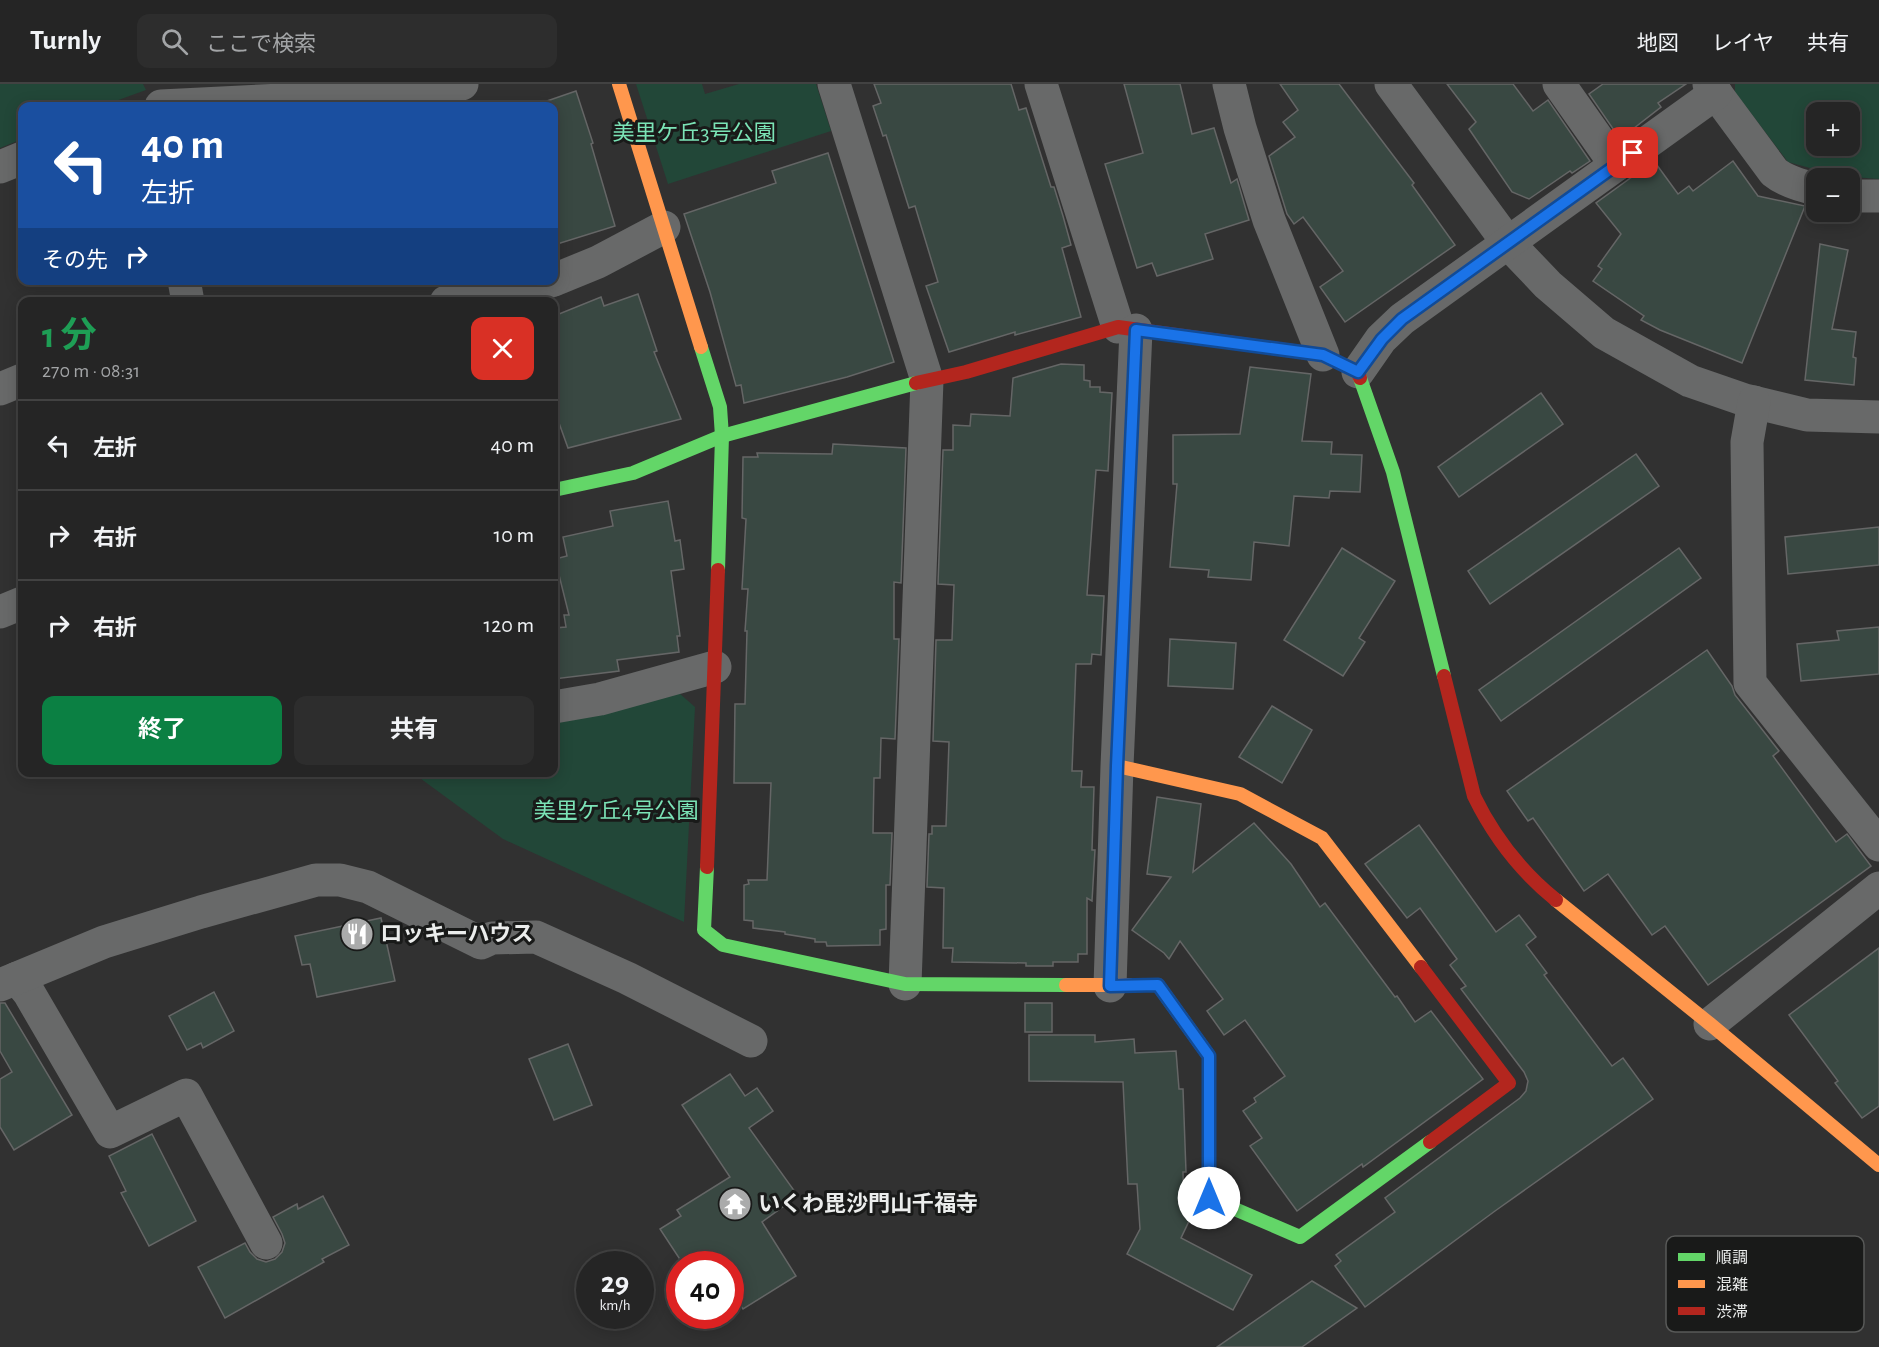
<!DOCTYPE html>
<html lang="ja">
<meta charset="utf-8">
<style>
:root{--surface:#252525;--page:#2d2d2d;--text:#f1f3f6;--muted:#a3a5a7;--line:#424242;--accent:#0b8043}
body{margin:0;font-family:"Alegreya Sans","Noto Sans JP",sans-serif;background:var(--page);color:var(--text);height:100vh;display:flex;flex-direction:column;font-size:22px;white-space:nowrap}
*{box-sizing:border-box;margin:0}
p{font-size:20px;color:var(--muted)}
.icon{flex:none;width:33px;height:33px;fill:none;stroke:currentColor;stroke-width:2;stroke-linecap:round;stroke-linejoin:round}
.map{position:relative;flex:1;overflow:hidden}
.drawer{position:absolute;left:18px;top:213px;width:540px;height:480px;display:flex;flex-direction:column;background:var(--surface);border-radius:12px;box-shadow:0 3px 15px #0003,0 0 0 2px var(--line)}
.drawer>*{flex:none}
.hud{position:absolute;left:18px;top:18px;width:540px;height:183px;border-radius:12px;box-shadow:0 3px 15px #0003,0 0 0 2px var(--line);background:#1a4fa0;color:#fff;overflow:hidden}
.controls{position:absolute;left:1806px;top:18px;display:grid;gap:12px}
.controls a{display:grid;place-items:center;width:54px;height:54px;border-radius:12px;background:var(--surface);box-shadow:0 3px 15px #0003,0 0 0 2px var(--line);font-size:30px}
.speed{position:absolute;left:576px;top:1167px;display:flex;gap:12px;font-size:30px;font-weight:700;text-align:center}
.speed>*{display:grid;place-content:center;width:78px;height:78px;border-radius:50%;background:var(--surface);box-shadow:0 3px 15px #0003,0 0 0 2px var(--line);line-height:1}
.speed small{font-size:15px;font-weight:400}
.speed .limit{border:9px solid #d22;background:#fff;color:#111}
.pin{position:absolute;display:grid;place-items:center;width:51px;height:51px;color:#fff;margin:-26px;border-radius:12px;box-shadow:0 3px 9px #0006}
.me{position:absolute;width:66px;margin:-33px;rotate:0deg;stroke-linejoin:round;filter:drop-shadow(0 0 4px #0008)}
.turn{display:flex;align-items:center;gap:21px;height:126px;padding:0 24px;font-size:27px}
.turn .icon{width:78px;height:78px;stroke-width:2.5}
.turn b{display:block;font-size:42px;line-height:51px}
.then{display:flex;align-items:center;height:57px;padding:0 24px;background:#0003;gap:12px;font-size:22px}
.round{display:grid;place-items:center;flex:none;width:63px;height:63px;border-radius:12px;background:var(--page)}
.summary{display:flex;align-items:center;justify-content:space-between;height:102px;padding:0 24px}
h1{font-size:36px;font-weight:700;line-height:45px;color:#1e9e55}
.button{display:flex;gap:12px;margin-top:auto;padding:12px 24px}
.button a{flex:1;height:69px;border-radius:12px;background:var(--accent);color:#fff;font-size:24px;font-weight:700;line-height:69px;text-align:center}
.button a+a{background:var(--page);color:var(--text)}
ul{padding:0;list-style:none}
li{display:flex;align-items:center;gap:18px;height:90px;padding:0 24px;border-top:2px solid var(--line)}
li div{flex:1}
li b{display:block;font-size:22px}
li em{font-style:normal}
header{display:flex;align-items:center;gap:36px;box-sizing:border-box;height:84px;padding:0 30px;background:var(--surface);border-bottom:2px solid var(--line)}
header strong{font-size:28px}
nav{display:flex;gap:33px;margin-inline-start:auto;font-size:21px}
.search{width:420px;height:54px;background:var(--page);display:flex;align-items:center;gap:15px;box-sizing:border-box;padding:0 21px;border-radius:12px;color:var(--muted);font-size:22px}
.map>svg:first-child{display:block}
.green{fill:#224738;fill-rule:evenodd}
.building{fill:#394842;stroke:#656666;stroke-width:1.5}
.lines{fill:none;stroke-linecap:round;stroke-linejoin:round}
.street{stroke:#686969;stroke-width:33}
.fast{stroke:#63d668;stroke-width:14}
.slow{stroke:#ff974d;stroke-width:14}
.jam{stroke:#b3261e;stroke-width:14}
.route-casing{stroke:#114b97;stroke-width:15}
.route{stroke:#1a73e8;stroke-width:10}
.labels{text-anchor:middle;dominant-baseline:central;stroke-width:6;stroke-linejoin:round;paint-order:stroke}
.park-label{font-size:22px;fill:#7be3b6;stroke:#191a19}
.poi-label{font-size:22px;font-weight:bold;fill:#ebedec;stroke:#191a19;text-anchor:start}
.key{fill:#191a19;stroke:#585958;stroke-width:1.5}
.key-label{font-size:16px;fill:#ebedec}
</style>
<header>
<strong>Turnly</strong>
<div class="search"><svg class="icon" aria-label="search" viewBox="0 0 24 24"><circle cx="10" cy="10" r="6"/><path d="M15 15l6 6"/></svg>ここで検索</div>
<nav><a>地図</a><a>レイヤ</a><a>共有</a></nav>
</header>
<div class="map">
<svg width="1879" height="1263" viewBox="0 0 1879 1263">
<rect width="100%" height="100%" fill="#313131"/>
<g class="green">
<path d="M0,0H143L146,6L102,22H22V55L0,64Z"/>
<path d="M636,0H702L705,10L739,0H816L831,47L668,100Z"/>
<path d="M1735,0H1879V95L1839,92L1788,78L1735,8ZM1816,28H1850V62H1816Z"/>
<path d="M679,609L695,623L684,838L503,755L413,689L554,688V639L604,630Z"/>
</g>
<g class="building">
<path d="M874,0H1011L1019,26L1026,24L1051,103H1054L1063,132L1071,161L1062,164L1081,233L1015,251V248L949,268L926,202L938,198L915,122L909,124L886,51L883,52L873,22L881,19Z"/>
<path d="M1124,0H1180L1192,50L1214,44L1231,99L1237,95L1249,136L1205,150L1213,175L1157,192L1152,179L1137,184L1105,80L1143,69Z"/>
<path d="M1280,0H1339L1414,99L1412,101L1455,161L1345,238L1320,203L1343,187L1303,133L1294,140L1287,130L1269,72L1295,53L1283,38L1298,26Z"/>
<path d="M1447,0H1513L1533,27L1548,16L1590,77L1572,89L1570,87L1529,115L1512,108L1469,45L1476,38Z"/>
<path d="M1603,0H1686L1658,19L1661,23L1620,55L1589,10Z"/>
<path d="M576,7L593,59L591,60L615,142L554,161V22H549L547,17Z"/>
<path d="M828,69L894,278L847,293L744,319L741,301L736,302L710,208L684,130L776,99L772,87Z"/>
<path d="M1654,77L1678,110L1689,102L1693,107L1733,77L1758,112L1805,122L1742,279L1660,246L1641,236L1644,232L1593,197L1602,185L1598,182L1621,150L1596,119Z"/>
<path d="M1820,160L1848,166L1832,245L1856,248L1853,273L1856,274L1854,301L1805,296Z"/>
<path d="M638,210L657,267L654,268L681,335L568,364L554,325V232L601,213L604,222Z"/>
<path d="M1061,280L1084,281V296L1090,297V303H1100V308L1112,309L1108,387L1096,386L1087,511L1104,512L1101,571L1092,570L1091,580H1076L1072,687H1082L1081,703H1094L1092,766H1095L1092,817L1087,814V870H1078V878H1053V882H1026V879L952,878L953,864H943L944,804L927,803L929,750H932V742H946L949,658L933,657L936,556H952L954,501L938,500L943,366H953V341L970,342L971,330L1010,332L1013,294Z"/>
<path d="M1250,283L1311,290L1302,357L1332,358L1331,370L1362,371L1360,408L1330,407L1329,414L1294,412L1289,462L1254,458L1251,496L1208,493L1209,486L1170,483L1177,400H1173V351L1240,350Z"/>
<path d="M1541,309L1563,340L1459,413L1438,383Z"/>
<path d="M833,360L906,364L901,499L894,498V555H899L895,655L881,654L880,694H874L873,749H892L890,801H886V845L880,846V861L827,862L826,858H815V855L785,850V848L753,844V837L744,836V801L749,800L748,796H767L771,699H734L735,620H745L747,547H745L748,505H742L746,435L742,434L743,373H758L757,369L832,370Z"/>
<path d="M1636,370L1659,402L1490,520L1468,487Z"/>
<path d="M668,417L675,457L680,456L684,485L671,487L680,552H677L679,568L617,576L619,587L554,595V544L566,543L564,531H569L555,475L567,472L563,453L613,442L610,427Z"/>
<path d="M1879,443V481L1788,490L1785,453Z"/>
<path d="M1342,464L1395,497L1359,554L1365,558L1343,592L1284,556Z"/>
<path d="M1679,464L1701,494L1501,637L1479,606Z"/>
<path d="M1879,543V590L1801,597L1797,560L1839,556L1837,547Z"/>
<path d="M1170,555L1236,559L1233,605L1168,602Z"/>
<path d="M1707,566L1732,602L1735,611L1779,667L1773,672L1836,758L1847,750L1871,782L1708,901L1665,842L1652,851L1608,790L1584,807L1533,734L1528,737L1507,707Z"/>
<path d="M1272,622L1312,646L1282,699L1239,673Z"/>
<path d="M1157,713L1201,720L1193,788L1254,739L1291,780L1320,823L1325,819L1395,913L1397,912L1415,938L1431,927L1483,995L1363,1083L1362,1080L1297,1127L1250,1062L1262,1054L1243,1027L1256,1018L1254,1014L1285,992L1245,936L1224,951L1207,927L1223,915L1180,857L1169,875L1164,869L1132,846L1171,793L1147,790Z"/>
<path d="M1419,741L1496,848L1519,831L1536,853L1526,861L1547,889L1544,891L1612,982L1623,974L1653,1015L1495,1127L1365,1223L1335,1182L1341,1177L1336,1171L1395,1128L1385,1114L1520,1014L1526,1007L1528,997L1524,988L1461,905L1466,902L1450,881L1457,875L1420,824L1407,834L1365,780Z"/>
<path d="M381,834L395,897L317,913L310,880L302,881L295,852Z"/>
<path d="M1879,864V1022L1862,1034L1835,999L1838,997L1789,931Z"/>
<path d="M214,908L234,947L203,964L201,959L187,966L169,932Z"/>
<path d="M0,919H5L72,1031L14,1066L0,1043V995L12,988L0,967Z"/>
<rect x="1025" y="919" width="27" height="29"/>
<path d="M1029,951H1095V958L1134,955L1135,969L1176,967L1179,1005H1183L1186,1088H1183L1184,1132L1190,1135L1181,1154L1252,1191L1233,1226L1127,1170L1140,1145L1137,1100H1128L1123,998L1029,997Z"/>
<path d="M568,960L592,1021L554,1036L529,975Z"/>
<path d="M730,990L745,1012L757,1004L773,1027L749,1044L798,1112L762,1138L796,1192L743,1225L730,1205V1180H683L660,1145L681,1132L677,1126L730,1093L682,1021Z"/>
<path d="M152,1050L196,1137L149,1162L121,1109L126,1107L109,1072Z"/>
<path d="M323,1112L349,1161L322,1175L324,1178L225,1234L198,1183L245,1159L250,1168L257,1175L266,1178L275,1175L282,1168L285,1159L282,1150L273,1133L297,1120L298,1125Z"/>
<path d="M1312,1197L1357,1224L1302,1263H1217Z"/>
</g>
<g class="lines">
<g class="street">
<path d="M834,0L927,296L905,900"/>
<path d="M1041,0L1118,243"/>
<path d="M1229,0L1240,44L1269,136L1323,271"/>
<path d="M1391,0L1508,159L1548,201L1604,249L1690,297L1745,316L1807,331L1879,333"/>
<path d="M1559,0L1616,81"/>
<path d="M1709,0L1774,88C1785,97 1802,102 1816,105"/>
<path d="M161,22L381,11L424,7L462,0"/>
<path d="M0,83L22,74"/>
<path d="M1850,112H1879"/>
<path d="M184,196L188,218"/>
<path d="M554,196L598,178L664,143"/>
<path d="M446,218C482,214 519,209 553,196"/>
<path d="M1358,288L1381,255L1402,235L1716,9"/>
<path d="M0,305L22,296"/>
<path d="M1754,318L1747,358L1750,599L1879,761"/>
<path d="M0,528L22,519"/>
<path d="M554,623L600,615L715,583"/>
<path d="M17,894L29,909L110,1048L186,1011L266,1159"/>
<path d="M0,901L104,858L201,828L316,796H340L368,803L481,859L492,854L536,853L627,894L751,957"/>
<path d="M1110,902L1117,682L1136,246"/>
<path d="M1710,940L1879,804"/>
</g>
<g class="fast">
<path d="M701,263L720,323L722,352L718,486"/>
<path d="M1360,294L1393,388L1444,592"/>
<path d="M554,406L633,389L722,352L916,299"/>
<path d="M707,783L704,846L723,861L905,900L1066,901"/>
<path d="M1209,1083V1114L1300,1153L1430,1058"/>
</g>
<g class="slow">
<path d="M619,0L701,263"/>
<path d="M1117,682L1240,710L1322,754L1421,883"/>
<path d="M1556,816L1710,940L1879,1081"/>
<path d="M1066,901H1158L1209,972V1083"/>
</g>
<g class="jam">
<path d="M916,299L966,288L1118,243L1323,271L1358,288L1360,294"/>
<path d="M1444,592L1474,712C1494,753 1520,787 1556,816"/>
<path d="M707,783L718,486"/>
<path d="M1421,883L1509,999L1430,1058"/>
</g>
</g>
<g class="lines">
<defs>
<path id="route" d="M1209,1114V972L1158,901L1110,902L1117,682L1136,246L1323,271L1358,288L1382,255L1402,235L1633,69"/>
</defs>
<use href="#route" class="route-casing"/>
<use href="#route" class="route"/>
</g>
<defs>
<symbol id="restaurant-disc" viewBox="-11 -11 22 22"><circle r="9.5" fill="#aaabab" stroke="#191a19"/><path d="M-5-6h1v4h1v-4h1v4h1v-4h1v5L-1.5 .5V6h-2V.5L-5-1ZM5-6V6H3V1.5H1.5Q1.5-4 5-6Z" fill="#fff"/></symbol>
<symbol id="temple-disc" viewBox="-11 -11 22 22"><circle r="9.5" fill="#aaabab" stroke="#191a19"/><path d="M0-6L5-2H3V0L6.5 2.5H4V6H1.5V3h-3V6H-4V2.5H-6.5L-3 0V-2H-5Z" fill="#fff"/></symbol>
</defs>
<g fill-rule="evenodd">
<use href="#restaurant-disc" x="338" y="831" width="38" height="38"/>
<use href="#temple-disc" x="716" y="1101" width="38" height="38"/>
</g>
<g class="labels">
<g class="park-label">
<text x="694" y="49">美里ケ丘3号公園</text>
<text x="616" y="727">美里ケ丘4号公園</text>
</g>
<g class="poi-label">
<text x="380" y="850">ロッキーハウス</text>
<text x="758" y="1120">いくわ毘沙門山千福寺</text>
</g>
</g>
<rect x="1666" y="1152" width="198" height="96" rx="9" class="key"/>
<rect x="1678" y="1169" width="27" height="8" fill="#63d668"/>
<rect x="1678" y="1196" width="27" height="8" fill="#ff974d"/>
<rect x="1678" y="1223" width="27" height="8" fill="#b3261e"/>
<g class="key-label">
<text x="1716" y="1179">順調</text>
<text x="1716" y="1206">混雑</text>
<text x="1716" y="1233">渋滞</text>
</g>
</svg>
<div class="controls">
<a>+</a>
<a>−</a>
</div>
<div class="speed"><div>29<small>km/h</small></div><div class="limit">40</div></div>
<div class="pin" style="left:1633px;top:69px;background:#d93025"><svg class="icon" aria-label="arrive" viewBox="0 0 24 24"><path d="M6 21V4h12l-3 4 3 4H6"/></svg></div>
<svg class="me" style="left:1209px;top:1114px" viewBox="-20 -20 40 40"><circle r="19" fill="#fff"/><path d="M0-13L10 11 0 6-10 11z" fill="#1a73e8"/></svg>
<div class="hud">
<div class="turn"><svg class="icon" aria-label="left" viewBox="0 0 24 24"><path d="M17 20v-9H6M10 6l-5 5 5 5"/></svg><div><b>40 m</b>左折</div></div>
<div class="then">その先<svg class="icon" aria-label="right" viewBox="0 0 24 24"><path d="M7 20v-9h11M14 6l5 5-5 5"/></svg></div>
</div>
<section class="drawer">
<div class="summary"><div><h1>1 分</h1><p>270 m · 08:31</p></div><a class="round" style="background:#d93025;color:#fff"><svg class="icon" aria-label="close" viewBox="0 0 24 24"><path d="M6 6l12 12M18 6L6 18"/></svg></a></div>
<ul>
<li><svg class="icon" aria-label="left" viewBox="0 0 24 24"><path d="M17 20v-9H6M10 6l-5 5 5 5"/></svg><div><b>左折</b></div><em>40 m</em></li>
<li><svg class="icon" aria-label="right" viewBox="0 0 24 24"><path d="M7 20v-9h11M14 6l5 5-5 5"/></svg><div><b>右折</b></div><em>10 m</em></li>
<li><svg class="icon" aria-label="right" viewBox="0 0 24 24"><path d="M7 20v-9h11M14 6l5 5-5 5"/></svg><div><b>右折</b></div><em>120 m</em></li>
</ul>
<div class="button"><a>終了</a><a>共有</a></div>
</section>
</div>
